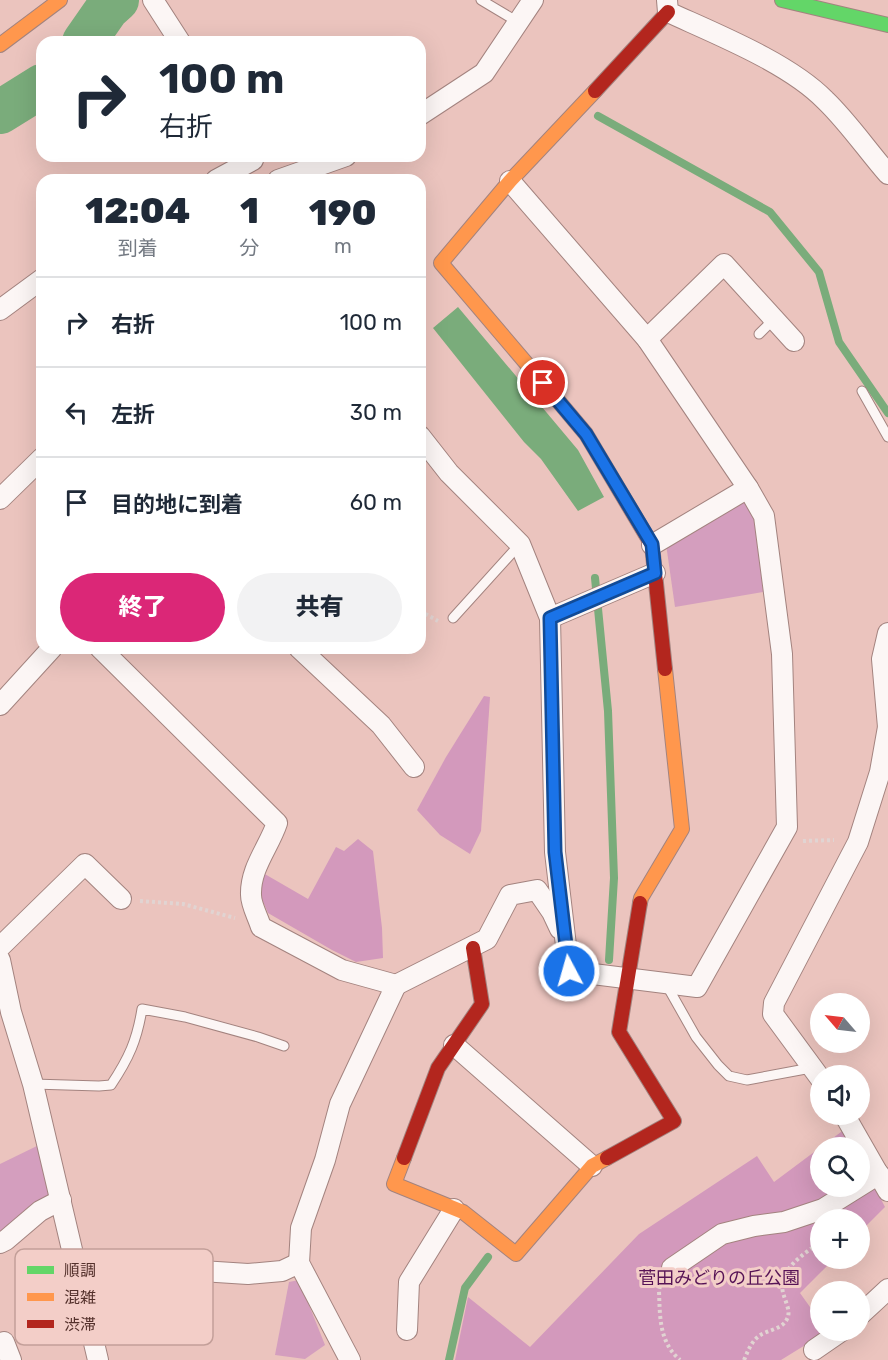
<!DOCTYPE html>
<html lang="ja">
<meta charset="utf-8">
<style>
:root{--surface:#fff;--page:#f2f2f3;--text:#1f2937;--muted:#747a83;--line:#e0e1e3;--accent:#db2777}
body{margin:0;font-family:Rubik,"Noto Sans JP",sans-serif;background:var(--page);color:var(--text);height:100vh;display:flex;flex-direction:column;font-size:22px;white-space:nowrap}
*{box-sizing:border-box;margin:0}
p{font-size:20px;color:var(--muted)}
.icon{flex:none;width:33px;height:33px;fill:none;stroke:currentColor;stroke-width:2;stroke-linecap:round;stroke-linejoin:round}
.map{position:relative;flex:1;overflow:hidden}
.details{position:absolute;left:36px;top:174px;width:390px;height:480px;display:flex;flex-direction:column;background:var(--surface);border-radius:18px;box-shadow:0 6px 24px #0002}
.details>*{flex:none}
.hud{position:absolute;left:36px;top:36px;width:390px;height:126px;border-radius:18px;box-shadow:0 6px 24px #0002;background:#fff;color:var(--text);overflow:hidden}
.needle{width:39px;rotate:298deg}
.controls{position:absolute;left:810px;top:993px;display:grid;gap:12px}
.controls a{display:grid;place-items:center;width:60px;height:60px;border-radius:50%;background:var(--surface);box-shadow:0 6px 24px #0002;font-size:30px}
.pin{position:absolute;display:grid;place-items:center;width:51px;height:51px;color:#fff;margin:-26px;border:3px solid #fff;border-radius:50%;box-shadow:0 2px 6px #0007}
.me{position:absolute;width:66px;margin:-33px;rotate:354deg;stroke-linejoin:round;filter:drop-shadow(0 0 4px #0008)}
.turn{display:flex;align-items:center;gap:21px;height:126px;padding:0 24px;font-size:27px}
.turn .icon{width:78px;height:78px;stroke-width:2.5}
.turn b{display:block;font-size:42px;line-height:51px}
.eta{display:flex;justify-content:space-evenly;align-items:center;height:102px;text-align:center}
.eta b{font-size:36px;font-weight:800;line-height:42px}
.primary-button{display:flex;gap:12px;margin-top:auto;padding:12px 24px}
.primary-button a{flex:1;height:69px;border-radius:36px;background:var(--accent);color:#fff;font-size:24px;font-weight:800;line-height:69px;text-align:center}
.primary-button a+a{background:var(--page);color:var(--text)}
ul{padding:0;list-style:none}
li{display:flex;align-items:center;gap:18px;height:90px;padding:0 24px;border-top:2px solid var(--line)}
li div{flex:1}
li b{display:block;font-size:22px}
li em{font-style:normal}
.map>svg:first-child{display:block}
.green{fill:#d49ebe}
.forest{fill:#d399bc}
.water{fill:#7aac7b}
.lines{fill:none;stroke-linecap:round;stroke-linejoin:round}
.stream{stroke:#7aac7b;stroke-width:8}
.river{stroke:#7aac7b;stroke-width:44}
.lane-casing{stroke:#a3837f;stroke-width:11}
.street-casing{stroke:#a3837f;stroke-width:22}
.fast-casing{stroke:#a3837f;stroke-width:16}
.slow-casing{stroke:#a3837f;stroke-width:16}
.jam-casing{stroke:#a3837f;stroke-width:16}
.path{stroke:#e1d4d2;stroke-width:4;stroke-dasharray:3 3;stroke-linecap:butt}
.lane{stroke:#fcf6f5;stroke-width:9}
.street{stroke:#fcf6f5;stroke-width:20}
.fast{stroke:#63d668;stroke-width:14}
.slow{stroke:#ff974d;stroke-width:14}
.jam{stroke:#b3261e;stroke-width:14}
.route-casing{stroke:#114b97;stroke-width:15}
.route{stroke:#1a73e8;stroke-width:10}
.labels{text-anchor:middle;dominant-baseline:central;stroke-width:6;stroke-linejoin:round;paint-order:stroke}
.park-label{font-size:18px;fill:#571356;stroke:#f3cec8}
.key{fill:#f3cec8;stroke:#c39f99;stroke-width:1.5}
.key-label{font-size:16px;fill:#54312c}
</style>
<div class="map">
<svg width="888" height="1360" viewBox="0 0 888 1360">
<rect width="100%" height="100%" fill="#ebc4be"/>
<g class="green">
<path d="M745,499L757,522L763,592L675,607L666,544Z"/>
<path d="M41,1144L50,1196L0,1237V1164Z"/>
<path d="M299,1280L325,1345L305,1359L275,1355L289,1282Z"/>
</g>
<g class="forest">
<path d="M484,696L490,697L481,831L470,854L440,835L417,810L446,757Z"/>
<path d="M358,839L373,851L382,928L383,958L356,962L332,950L268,913L258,890L263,873L308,899L336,847L344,851Z"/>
<path d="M845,1129L854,1147L820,1148V1186H860V1158L885,1207L860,1232V1220H820V1258L834,1259L800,1293L820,1321V1330L828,1331L781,1360H455L468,1297L530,1347L639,1234L757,1156L774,1182Z"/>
</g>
<path class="water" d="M458,307L578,450L604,497L578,511L541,459L524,442L433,328Z"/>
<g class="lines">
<g class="stream">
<path d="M598,116L770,212L819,272L839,342L888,413"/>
<path d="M595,578L608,711L614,878L609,960"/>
<path d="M449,1360L465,1288L488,1257"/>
</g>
<g class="river">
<path d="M84,42L107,9L117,0"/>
<path d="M0,112L42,86"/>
</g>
<defs>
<g id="lane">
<path d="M481,0L518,22"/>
<path d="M759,334L774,319"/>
<path d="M862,391L888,437"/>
<path d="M453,618L520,544"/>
<path d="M666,984L696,1037L718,1065L729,1076L747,1080L811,1068"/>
<path d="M33,1084L99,1086L111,1085C129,1058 137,1040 142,1009L185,1017L258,1037L284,1046"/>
</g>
<g id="street">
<path d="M153,0L180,42"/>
<path d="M667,0L668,12C716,34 789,63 825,100C848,122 867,150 888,174"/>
<path d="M420,115L484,73L533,0"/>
<path d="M216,180L253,160"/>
<path d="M278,180L346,156"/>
<path d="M0,310L42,279"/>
<path d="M647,339L724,264L794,341"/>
<path d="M420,436L449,473L520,544L550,618L555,852L569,971L697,987L787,827L782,654L764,516L748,488L647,339L510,181"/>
<path d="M0,499L42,458"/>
<path d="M652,545L748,488"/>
<path d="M550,618L655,573"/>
<path d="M888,633L882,659L888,727"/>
<path d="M100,648L277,823C269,847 250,868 251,895C251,905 258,917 261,927L342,970L396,985L340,1104L325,1160L301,1228L299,1263L350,1360"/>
<path d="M299,648L381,725L414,767"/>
<path d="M0,705L52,648"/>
<path d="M0,947L85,864L121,899"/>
<path d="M0,960L11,1012L33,1084L98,1360"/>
<path d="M396,985L487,939L510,895L537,890L552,912L560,929"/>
<path d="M454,1045L592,1166"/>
<path d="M820,1078L773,1014L774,1003L858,842L880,772L888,727"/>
<path d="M844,1114L888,1191"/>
<path d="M0,1243L6,1240L40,1211L61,1200"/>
<path d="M76,1263L248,1274L282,1271L299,1263"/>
<path d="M672,1268L722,1234L754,1226L784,1222L823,1209L879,1174"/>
<path d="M860,1315L888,1289"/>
<path d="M407,1330L409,1282L454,1209"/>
<path d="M4,1342L11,1360"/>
<path d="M814,1350L843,1330"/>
</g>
<path id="fast" d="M782,0L888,25"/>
<g id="slow">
<path d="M0,45L60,0"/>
<path d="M549,390L441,263L510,181L595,91"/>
<path d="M640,903L641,898L682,829L665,669"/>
<path d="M404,1158L394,1184L463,1212L516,1254L592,1166L607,1158"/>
</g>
<g id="jam">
<path d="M595,91L668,12"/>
<path d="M549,390L586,434L652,545L665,669"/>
<path d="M404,1158L438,1068L482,1004L473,948"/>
<path d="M607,1158L674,1121L619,1032L640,903"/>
</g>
</defs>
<use href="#lane" class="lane-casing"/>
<use href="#street" class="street-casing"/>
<use href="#fast" class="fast-casing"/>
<use href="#slow" class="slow-casing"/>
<use href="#jam" class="jam-casing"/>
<g class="path">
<path d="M420,611L438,621"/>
<path d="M803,841L834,840"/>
<path d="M140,901L183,904L235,918"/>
<path d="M660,1286L659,1291C660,1317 659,1342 680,1360"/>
<path d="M744,1360C748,1351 751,1342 759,1336C767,1330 783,1329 787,1319C791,1312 786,1303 784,1296C775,1271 803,1255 820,1242"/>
</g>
<use href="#lane" class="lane"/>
<use href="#street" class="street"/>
<use href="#fast" class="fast"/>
<use href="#slow" class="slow"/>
<use href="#jam" class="jam"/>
</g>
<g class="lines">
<defs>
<path id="route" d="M543,383L586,434L652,544L655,573L550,618L555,852L569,971"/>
</defs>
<use href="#route" class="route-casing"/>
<use href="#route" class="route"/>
</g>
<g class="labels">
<g class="park-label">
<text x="719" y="1278">菅田みどりの丘公園</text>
</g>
</g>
<rect x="15" y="1249" width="198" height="96" rx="9" class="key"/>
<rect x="27" y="1266" width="27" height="8" fill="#63d668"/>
<rect x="27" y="1293" width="27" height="8" fill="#ff974d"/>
<rect x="27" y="1320" width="27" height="8" fill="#b3261e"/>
<g class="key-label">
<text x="64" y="1276">順調</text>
<text x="64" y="1303">混雑</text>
<text x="64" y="1330">渋滞</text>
</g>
</svg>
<div class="controls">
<a><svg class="needle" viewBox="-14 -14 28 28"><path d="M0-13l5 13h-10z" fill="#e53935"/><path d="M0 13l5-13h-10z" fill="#747a83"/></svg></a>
<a><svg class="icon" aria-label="sound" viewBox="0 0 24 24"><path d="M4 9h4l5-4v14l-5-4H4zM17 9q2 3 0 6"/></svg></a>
<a><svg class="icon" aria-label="search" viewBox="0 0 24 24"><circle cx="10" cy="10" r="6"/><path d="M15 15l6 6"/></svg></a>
<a>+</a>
<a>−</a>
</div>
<div class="pin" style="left:543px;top:383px;background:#d93025"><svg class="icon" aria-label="arrive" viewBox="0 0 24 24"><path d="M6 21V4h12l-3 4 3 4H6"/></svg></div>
<svg class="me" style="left:569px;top:971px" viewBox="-20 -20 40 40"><circle r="17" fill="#1a73e8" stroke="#fff" stroke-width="3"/><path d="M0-11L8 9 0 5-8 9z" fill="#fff"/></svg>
<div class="hud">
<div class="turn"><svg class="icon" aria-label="right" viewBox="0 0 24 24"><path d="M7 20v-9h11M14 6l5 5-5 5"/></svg><div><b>100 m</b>右折</div></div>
</div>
<section class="details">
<div class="eta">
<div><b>12:04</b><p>到着</p></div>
<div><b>1</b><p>分</p></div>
<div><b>190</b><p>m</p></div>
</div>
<ul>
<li><svg class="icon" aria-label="right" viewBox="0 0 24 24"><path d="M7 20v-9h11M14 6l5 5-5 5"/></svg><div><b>右折</b></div><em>100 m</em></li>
<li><svg class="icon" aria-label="left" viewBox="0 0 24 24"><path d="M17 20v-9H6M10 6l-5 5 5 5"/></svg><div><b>左折</b></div><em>30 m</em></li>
<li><svg class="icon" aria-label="arrive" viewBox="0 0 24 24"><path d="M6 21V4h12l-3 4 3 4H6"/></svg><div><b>目的地に到着</b></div><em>60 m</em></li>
</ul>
<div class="primary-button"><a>終了</a><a>共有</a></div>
</section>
</div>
